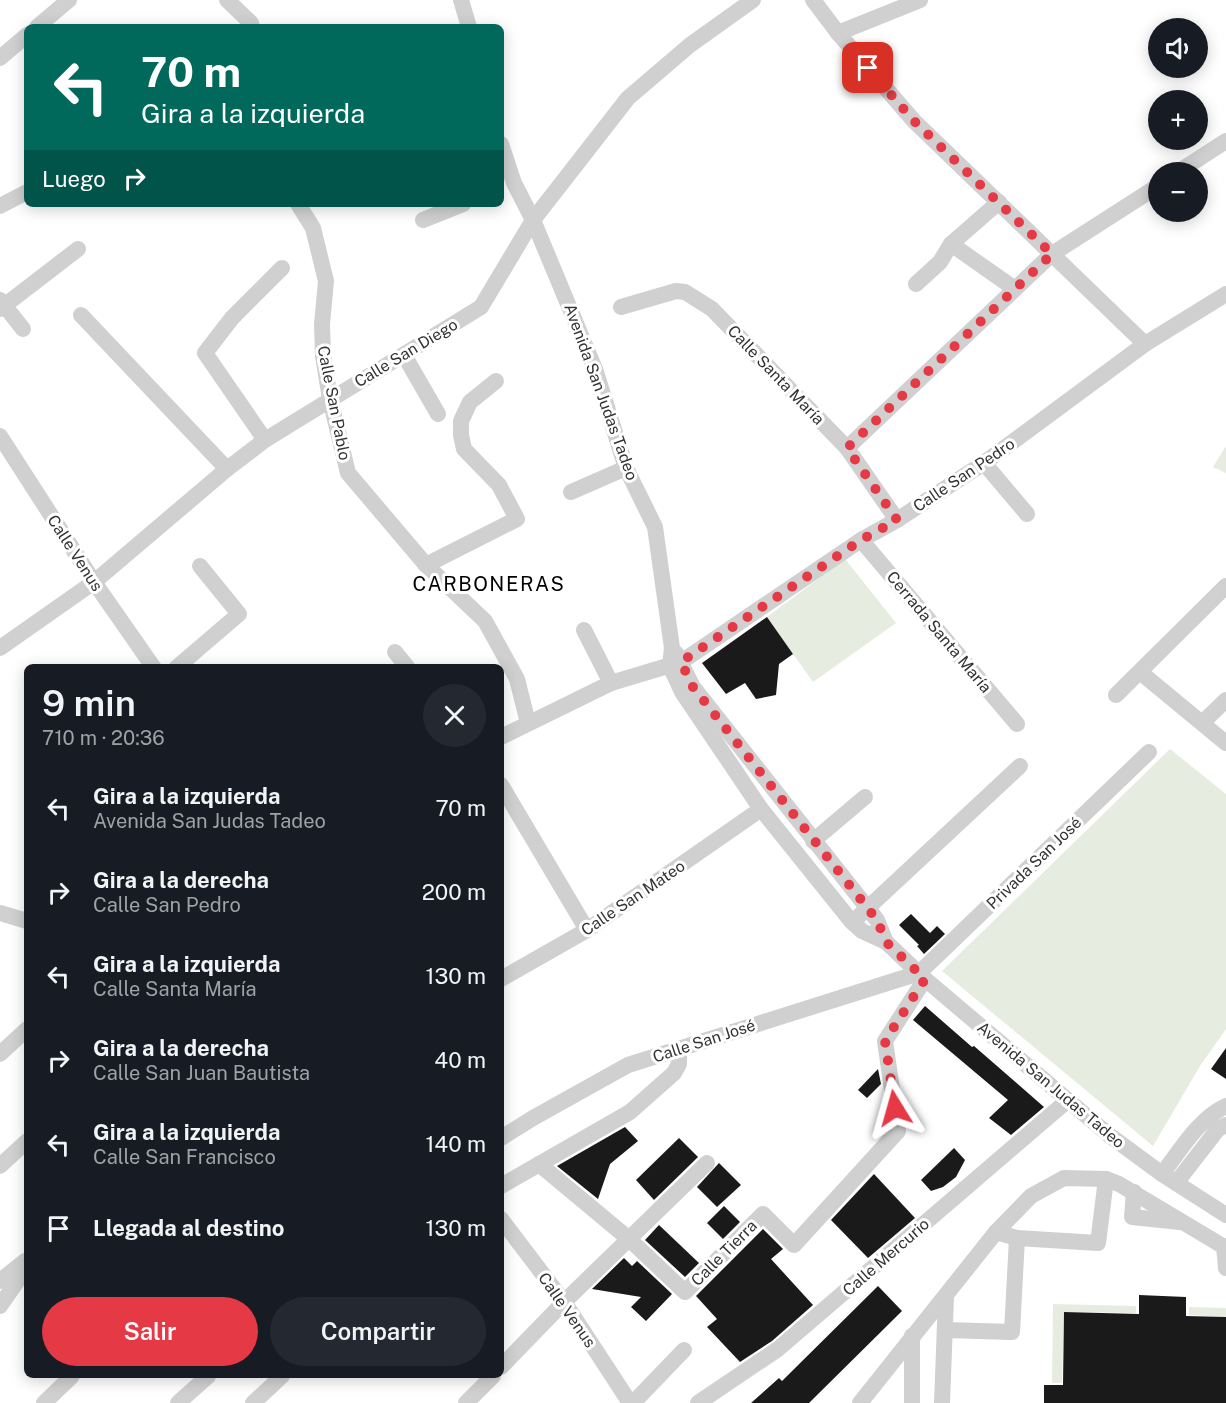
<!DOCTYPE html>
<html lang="es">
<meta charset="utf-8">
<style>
:root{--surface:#171b24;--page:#242831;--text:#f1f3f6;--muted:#9ea1a6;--accent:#e63946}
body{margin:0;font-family:"Public Sans",sans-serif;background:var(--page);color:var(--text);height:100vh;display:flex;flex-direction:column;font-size:22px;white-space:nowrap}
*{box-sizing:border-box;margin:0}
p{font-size:20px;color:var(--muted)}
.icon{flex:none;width:33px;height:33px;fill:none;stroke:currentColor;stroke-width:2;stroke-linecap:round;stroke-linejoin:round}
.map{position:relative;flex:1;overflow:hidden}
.panel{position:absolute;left:24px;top:664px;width:480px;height:714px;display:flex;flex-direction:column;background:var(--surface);border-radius:9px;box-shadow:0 3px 15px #0003}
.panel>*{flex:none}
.top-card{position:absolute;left:24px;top:24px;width:480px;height:183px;border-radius:9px;box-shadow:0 3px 15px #0003;background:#00695c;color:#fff;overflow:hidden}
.controls{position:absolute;left:1148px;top:18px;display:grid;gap:12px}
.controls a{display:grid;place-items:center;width:60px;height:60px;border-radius:50%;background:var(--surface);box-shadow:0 3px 15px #0003;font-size:30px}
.pin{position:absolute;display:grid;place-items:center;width:51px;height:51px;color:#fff;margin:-26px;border-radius:12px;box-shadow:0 3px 9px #0006}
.me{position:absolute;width:66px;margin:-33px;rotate:352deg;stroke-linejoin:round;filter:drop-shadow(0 0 4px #0008)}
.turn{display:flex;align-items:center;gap:21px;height:126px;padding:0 18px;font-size:27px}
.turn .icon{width:78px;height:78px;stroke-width:2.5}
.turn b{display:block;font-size:42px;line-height:51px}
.then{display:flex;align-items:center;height:57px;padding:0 18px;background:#0003;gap:12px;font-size:22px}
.round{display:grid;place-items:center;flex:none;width:63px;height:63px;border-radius:32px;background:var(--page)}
.overview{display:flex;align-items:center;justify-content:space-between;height:102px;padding:0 18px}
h1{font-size:36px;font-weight:600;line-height:45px}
.primary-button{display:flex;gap:12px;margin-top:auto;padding:12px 18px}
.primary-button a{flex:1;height:69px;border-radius:36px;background:var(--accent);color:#fff;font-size:24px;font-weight:600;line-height:69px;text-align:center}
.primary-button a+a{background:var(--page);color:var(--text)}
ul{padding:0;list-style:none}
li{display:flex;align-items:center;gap:18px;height:84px;padding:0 18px}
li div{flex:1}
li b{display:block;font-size:22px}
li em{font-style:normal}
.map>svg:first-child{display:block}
.green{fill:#e6ecdf}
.building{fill:#1a1a1a}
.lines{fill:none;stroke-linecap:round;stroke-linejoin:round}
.minor{stroke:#d0d0d0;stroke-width:16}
.route{stroke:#e63946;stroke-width:10;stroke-dasharray:0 18}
.labels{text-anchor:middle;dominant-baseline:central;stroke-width:6;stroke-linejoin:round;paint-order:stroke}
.street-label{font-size:16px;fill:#333;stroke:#fff}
.quarter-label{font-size:20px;letter-spacing:1.5px;fill:#000;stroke:#fff}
</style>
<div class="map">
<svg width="1226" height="1403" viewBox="0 0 1226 1403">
<rect width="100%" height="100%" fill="#fff"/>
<g class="green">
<path d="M1226,446V473L1213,467Z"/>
<path d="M845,559L896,623L813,682L767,617Z"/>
<path d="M1170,749L1226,794V1029L1200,1066L1153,1146L942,971Z"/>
<path d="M1053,1304L1136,1306V1313L1064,1312L1062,1383H1052Z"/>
<path d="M1189,1307L1226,1308V1317L1189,1315Z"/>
</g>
<g class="building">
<path d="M767,617L793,654L779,664L776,695L756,699L745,683L726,694L702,663Z"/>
<path d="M911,914L930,933L937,926L945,934L924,954L917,946L919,945L899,925Z"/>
<path d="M925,1006L972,1047L974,1046L1044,1107L1011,1135L989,1118L1008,1100L913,1020Z"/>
<path d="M1226,1048V1079L1211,1069Z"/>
<path d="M878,1069L881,1084L867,1098L858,1090Z"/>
<path d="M625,1127L638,1141L610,1164L598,1199L557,1166Z"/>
<path d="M679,1138L698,1157L654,1200L636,1180Z"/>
<path d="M954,1148L965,1160L956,1177L943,1187L931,1191L921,1180Z"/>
<path d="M719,1163L741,1185L717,1207L697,1187Z"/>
<path d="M874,1174L915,1218L868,1258L831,1220Z"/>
<path d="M724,1206L740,1222L723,1239L707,1223Z"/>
<path d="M659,1225L699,1263L685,1277L645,1240Z"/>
<path d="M763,1229L783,1249L771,1259L813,1305L772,1341L740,1362L707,1327L717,1319L696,1296Z"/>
<path d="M624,1258L632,1266L637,1261L672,1294L646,1321L631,1307L641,1297L592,1289Z"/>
<path d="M878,1286L902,1311L809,1403H751L779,1378L782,1381Z"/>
<path d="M1139,1295L1186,1297V1316L1226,1317V1403H1044V1385H1063L1064,1312L1139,1314Z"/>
</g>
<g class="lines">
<g class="minor">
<path d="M227,0L251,23L252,27"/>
<path d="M461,0L469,27"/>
<path d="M813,0L838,33L914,121L1145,344"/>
<path d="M37,27L69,0"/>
<path d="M838,33L920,0"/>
<path d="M0,58L27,35"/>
<path d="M501,144L514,183L533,220L595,369L626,468L655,527L672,648L670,666L682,692L761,809L851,921L862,931L886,942L925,979L1109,1135L1162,1174L1226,1215"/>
<path d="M1178,172L1226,141"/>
<path d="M298,204L313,228L326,281L322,324L323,356L330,399L348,473L426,565L485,621L517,679L528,723"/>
<path d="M0,206L27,192"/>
<path d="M423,220L463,204"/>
<path d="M951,244L1015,289"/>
<path d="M916,284L940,262L951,244L999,202"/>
<path d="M0,300L23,329"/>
<path d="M621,307L676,291L685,292L712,309L847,448L897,520"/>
<path d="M0,309L78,249"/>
<path d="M81,315L227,469"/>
<path d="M404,355L438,414"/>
<path d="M0,436L94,582L154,668"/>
<path d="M265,440L205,353L232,318L282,268"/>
<path d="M847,448L1052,254L1158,186"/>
<path d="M984,463L1027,514"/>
<path d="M571,492L626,468"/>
<path d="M861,540L1017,724"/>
<path d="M426,565L517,519L499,485L464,449L461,435V421L470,402L496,381"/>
<path d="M584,630L611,683"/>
<path d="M0,648L94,582L227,469L265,440L481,307L533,220L628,98L690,45L753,0"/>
<path d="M395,652L408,668"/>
<path d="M676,653L693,687L877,920L886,942"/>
<path d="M176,668L239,614L200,566"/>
<path d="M1140,672L1226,743"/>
<path d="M1116,695L1226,586"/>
<path d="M1202,723L1226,700"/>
<path d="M501,737L611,683L681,662L861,540L897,520L984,463L1145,344L1226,294"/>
<path d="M501,785L587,930"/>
<path d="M813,841L865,797"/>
<path d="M0,913L27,921"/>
<path d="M858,917L1020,766"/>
<path d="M501,979L587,930L761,809"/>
<path d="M0,1054L27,1029"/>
<path d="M501,1138L533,1118L628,1065L919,973L1149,752"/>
<path d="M539,1164L629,1239L685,1292L763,1214L794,1245L898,1131L885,1041L925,979"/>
<path d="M0,1166L27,1141"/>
<path d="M1162,1174C1180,1151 1198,1119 1226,1106"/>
<path d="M1176,1183L1218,1129L1226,1125"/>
<path d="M501,1186L630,1112L674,1073L679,1064V1049"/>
<path d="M1134,1192L1132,1217L1180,1222"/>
<path d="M501,1219L564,1302L630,1403"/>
<path d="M996,1232L1017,1238L1098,1243L1106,1179"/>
<path d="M1224,1246L1226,1268"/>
<path d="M0,1281L25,1261"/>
<path d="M0,1306L27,1267"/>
<path d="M946,1330L1012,1332L1017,1238"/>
<path d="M912,1336V1403"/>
<path d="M501,1367L564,1302L707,1163"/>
<path d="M44,1403L72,1376"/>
<path d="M178,1403L208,1376"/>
<path d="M253,1403L282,1376"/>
<path d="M466,1403L493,1376"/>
<path d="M633,1403L684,1350"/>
<path d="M698,1403L778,1349L1067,1101"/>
<path d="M860,1403L996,1232L1031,1196L1064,1178L1106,1179L1119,1184L1226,1248"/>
<path d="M942,1403L946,1297"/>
</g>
</g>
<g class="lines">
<path class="route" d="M868,68L914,121L1052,254L847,448L897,520L861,540L681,662L693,687L877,920L886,942L925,979L885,1041L895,1108"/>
</g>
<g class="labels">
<g class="street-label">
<text transform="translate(406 353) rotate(-31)">Calle San Diego</text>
<text transform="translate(776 375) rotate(46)">Calle Santa María</text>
<text transform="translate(601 392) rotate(70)">Avenida San Judas Tadeo</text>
<text transform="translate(334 403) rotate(79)">Calle San Pablo</text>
<text transform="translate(964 475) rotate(-34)">Calle San Pedro</text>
<text transform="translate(75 553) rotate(57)">Calle Venus</text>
<text transform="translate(939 632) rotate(50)">Cerrada Santa María</text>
<text transform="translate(1034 863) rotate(-44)">Privada San José</text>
<text transform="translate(633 898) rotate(-34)">Calle San Mateo</text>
<text transform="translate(704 1041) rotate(-18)">Calle San José</text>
<text transform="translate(1051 1085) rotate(40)">Avenida San Judas Tadeo</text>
<text transform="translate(724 1253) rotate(-45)">Calle Tierra</text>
<text transform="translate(886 1257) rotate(-41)">Calle Mercurio</text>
<text transform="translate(567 1310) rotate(55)">Calle Venus</text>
</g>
<g class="quarter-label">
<text x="489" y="584">CARBONERAS</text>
</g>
</g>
</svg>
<div class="controls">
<a><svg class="icon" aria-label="sound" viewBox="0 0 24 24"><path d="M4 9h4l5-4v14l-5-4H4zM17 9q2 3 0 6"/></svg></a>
<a>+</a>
<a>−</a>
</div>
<div class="pin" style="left:868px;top:68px;background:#d93025"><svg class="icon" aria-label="arrive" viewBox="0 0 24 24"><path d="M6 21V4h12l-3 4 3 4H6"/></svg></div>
<svg class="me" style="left:895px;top:1108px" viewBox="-20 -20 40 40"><path d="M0-17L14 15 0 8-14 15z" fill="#e63946" stroke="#fff" stroke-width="4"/></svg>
<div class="top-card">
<div class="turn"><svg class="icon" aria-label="left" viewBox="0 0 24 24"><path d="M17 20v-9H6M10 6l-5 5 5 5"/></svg><div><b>70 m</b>Gira a la izquierda</div></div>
<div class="then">Luego<svg class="icon" aria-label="right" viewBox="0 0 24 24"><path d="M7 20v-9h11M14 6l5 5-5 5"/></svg></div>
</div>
<section class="panel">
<div class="overview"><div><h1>9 min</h1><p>710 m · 20:36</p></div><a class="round"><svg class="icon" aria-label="close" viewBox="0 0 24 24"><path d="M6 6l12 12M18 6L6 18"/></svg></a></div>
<ul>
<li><svg class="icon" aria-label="left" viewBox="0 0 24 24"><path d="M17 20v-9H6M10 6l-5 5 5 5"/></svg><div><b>Gira a la izquierda</b><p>Avenida San Judas Tadeo</p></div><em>70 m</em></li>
<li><svg class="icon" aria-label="right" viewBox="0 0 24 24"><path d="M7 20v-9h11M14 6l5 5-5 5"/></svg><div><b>Gira a la derecha</b><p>Calle San Pedro</p></div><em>200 m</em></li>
<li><svg class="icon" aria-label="left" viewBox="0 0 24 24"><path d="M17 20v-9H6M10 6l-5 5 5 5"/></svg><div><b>Gira a la izquierda</b><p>Calle Santa María</p></div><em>130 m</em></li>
<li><svg class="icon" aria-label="right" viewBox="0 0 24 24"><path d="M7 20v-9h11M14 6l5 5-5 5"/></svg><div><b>Gira a la derecha</b><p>Calle San Juan Bautista</p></div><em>40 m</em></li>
<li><svg class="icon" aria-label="left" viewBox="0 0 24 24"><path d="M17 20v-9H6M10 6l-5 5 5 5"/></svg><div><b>Gira a la izquierda</b><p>Calle San Francisco</p></div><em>140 m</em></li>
<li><svg class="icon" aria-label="arrive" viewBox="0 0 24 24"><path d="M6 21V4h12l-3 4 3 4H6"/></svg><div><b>Llegada al destino</b></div><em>130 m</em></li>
</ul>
<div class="primary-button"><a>Salir</a><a>Compartir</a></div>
</section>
</div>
